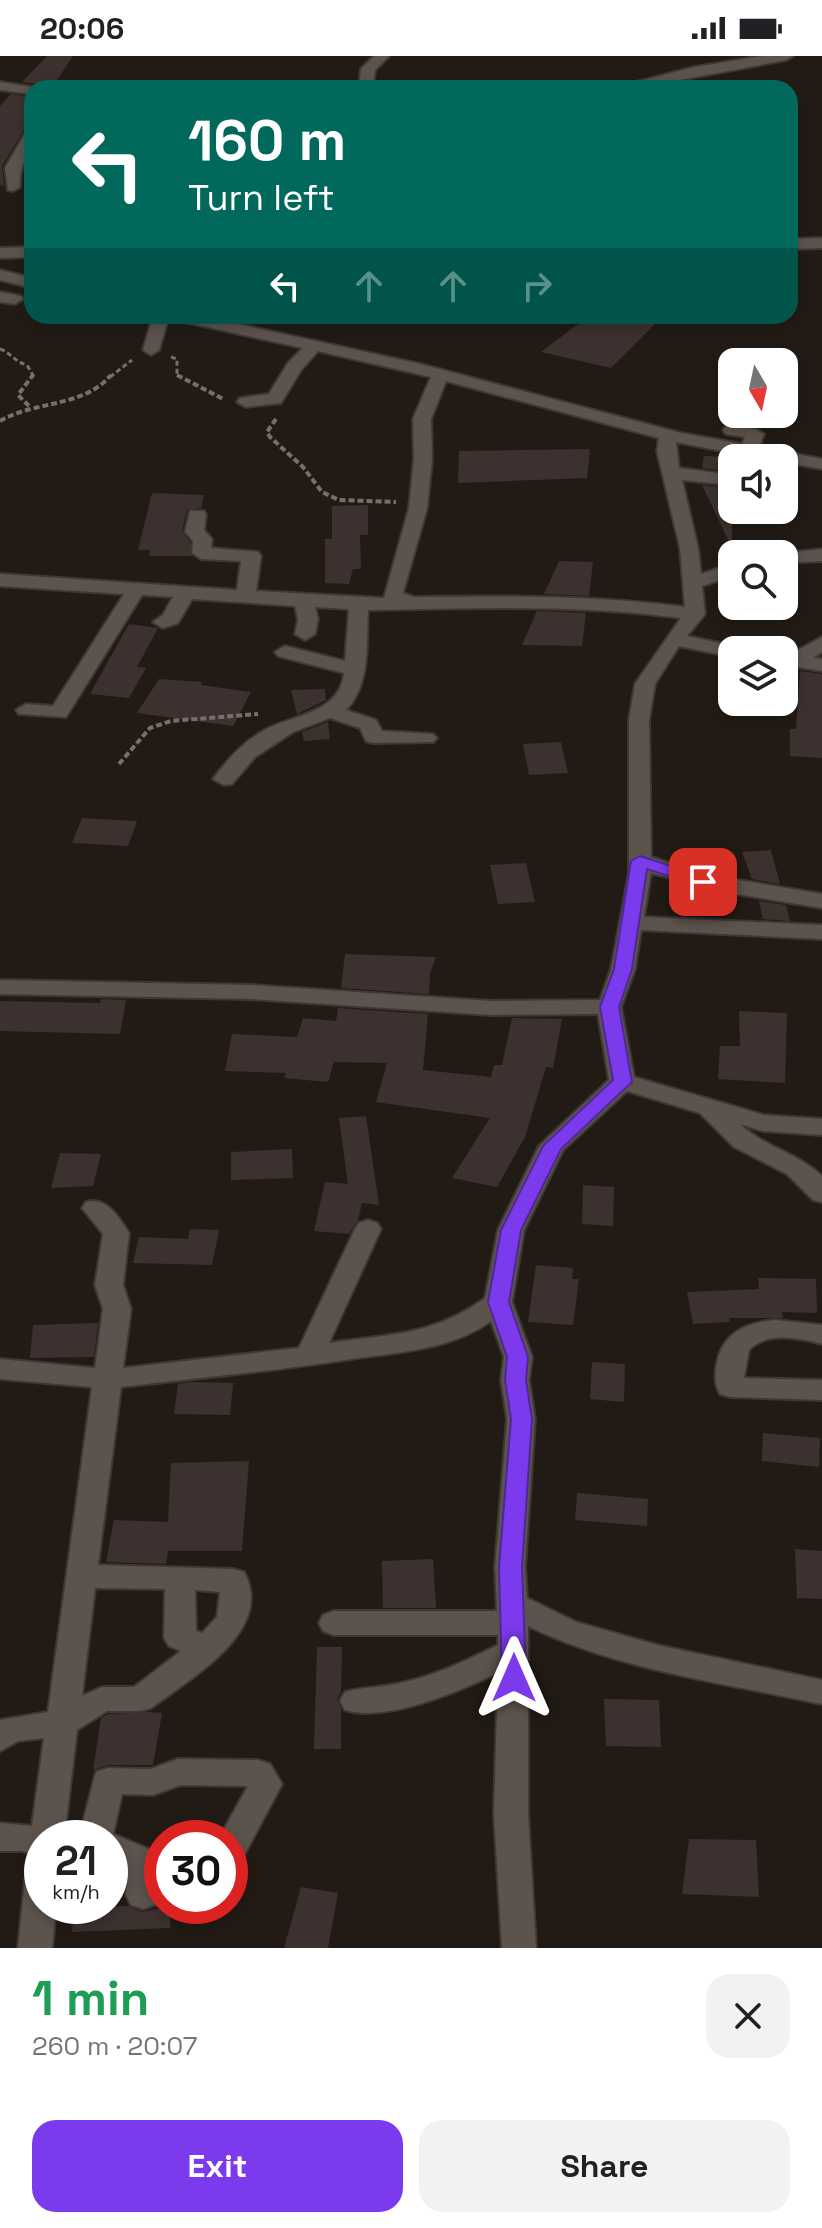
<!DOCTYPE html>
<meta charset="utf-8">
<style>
:root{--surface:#fff;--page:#f2f2f2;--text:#202124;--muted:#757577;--accent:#7c3aed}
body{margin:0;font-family:"Space Grotesk",sans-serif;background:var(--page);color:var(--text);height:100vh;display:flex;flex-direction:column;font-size:30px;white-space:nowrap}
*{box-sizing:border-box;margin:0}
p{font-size:26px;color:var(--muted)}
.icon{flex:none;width:44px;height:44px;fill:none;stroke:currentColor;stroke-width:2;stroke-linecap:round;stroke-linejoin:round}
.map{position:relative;height:1892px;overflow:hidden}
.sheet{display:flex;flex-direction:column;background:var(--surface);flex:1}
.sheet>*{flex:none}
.banner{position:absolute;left:24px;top:24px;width:774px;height:244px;border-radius:24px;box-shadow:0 4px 12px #0003;background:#00695c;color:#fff;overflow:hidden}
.needle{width:52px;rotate:171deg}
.fabs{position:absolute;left:718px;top:292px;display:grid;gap:16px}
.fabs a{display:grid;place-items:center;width:80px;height:80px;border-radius:16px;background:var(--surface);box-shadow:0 4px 12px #0003;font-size:40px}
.speed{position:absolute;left:24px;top:1764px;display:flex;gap:16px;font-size:40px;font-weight:700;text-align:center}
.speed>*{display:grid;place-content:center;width:104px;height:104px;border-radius:50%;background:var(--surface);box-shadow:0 4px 12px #0003;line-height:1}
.speed small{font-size:20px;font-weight:400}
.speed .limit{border:12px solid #d22;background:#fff;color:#111}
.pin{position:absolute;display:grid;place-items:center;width:68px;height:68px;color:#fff;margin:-34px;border-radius:16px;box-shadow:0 4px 12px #0006}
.me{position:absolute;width:88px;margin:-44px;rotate:0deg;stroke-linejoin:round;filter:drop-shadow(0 0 6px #0008)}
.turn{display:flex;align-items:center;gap:28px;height:168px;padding:0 32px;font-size:36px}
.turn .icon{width:104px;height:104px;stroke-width:2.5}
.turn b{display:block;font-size:56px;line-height:68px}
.lanes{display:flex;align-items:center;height:76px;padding:0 32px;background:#0003;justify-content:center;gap:40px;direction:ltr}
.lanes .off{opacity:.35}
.round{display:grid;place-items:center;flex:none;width:84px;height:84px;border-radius:24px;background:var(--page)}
.headline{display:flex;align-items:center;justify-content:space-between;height:136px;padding:0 32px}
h1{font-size:48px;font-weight:600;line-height:60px;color:#1e9e55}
.button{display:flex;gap:16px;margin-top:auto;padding:16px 32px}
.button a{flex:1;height:92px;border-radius:24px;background:var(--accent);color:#fff;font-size:32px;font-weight:600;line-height:92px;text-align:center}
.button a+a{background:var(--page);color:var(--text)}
.status{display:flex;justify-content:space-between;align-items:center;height:56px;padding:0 40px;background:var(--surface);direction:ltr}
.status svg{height:22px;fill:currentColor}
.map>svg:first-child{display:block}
.building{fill:#3c312e}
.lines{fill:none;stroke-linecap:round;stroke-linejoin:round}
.minor-casing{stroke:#3d3834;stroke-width:4}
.path-far1{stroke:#76706b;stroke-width:3;stroke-dasharray:5 3;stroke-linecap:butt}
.path{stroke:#76706b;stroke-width:4;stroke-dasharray:6 3;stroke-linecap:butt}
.minor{fill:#5c534c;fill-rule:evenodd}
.route{fill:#7c3aed;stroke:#51269a;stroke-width:2}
</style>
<div class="status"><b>20:06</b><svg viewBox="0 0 49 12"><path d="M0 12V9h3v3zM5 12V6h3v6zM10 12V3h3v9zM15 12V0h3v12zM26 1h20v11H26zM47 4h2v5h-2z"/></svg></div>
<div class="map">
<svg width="822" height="1892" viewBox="0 0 822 1892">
<rect width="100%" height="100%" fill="#221b15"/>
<g class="building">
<path d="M47,0H73L53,30L22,26Z"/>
<path d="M11,38L32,41L24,74L2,110L4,130L0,129V50Z"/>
<path d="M589,260H663L611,312L541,296Z"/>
<path d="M590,393L587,422L458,427L459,395Z"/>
<path d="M704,400L732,401V416L702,412Z"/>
<path d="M702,429L732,432V492Z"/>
<path d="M152,437L204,439L201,452L187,454L182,475L190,486L192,500H149L150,494H138Z"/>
<path d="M368,449V479H360L361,513H353L349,528L325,527V483H332V450Z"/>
<path d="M559,505L593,506L589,540L544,538Z"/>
<path d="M537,555L586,557L582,590L522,589Z"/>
<path d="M129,568L158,572L137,611L146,612L129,642L90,638Z"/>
<path d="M800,615L822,618V702L790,700V673H796Z"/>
<path d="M159,623L202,626L201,629L251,636L233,670L137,657Z"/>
<path d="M325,633L326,644L297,658L291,634Z"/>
<path d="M328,666L330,683L304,685L302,676Z"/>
<path d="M561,686L568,717L529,719L523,688Z"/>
<path d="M82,762L137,765L128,790L72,787Z"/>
<path d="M771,794L780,828L752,823L742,796Z"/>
<path d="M526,807L535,846L498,848L490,809Z"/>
<path d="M759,845L786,849L790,865L763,863Z"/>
<path d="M345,898L436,901L430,917L429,938L341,932Z"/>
<path d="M101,943L126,944L120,978L0,975V945L100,947Z"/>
<path d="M338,952L428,958L423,1014L491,1021L494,1009H502L512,962L562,963L553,1012L546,1011L525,1081L497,1131L452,1122L490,1062L376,1046L387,1007L334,1006L328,1026L284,1022L286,1017L225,1015L232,978L297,981L303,962L336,965Z"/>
<path d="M739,955L787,957L785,1027L718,1023L720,990H740Z"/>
<path d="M366,1060L379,1149L362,1147L358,1164L349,1178L314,1175L325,1126L348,1128L339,1062Z"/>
<path d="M292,1093L293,1122L231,1124V1096Z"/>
<path d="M60,1097L101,1098L93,1130L51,1132Z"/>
<path d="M583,1129L614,1131L613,1170L582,1168Z"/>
<path d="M190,1173L219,1174L212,1209L133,1207L139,1181L188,1183Z"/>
<path d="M536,1209L573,1212L572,1223H579L573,1269L528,1266Z"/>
<path d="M758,1222L816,1223L817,1257L782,1256L783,1262H729L730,1266L693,1268L687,1236L759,1233Z"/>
<path d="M98,1267L94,1301L30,1302L33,1269Z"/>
<path d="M592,1306L625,1308L624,1346L590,1343Z"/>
<path d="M191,1326L233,1327L230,1359L174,1358L178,1328Z"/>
<path d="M763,1377L820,1382L819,1411L762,1405Z"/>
<path d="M249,1405L242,1495H168L166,1508L106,1506L114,1464L168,1466L171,1407Z"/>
<path d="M577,1437L648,1443L647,1470L575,1464Z"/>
<path d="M795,1493L822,1495V1543L797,1542Z"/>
<path d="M433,1503L436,1552H383L382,1505Z"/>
<path d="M317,1591H342L341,1636L337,1644L341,1653V1693H314Z"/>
<path d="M604,1643L659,1644L661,1691L606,1690Z"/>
<path d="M147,1656L162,1657L153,1709H108L93,1714L101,1662L108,1658Z"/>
<path d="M689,1783L756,1784L759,1841L682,1838Z"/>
<path d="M301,1831L338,1837L328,1892H284Z"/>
<path d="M74,1850H128L142,1856L170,1850V1872L72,1876Z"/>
</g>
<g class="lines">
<defs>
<g id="minor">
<path d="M374,0H389L375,14L373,32H359L361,13Z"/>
<path d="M762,0H793L786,4L638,32H613L695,11Z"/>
<path d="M0,26L38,32H32V38L0,34Z"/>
<path d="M32,73C32,99 19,104 20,131L13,135L8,134L5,112L27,74Z"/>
<path d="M822,182V192L790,193V183Z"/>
<path d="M32,191V201L0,202V192Z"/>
<path d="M0,214L32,222V232L0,224Z"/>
<path d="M0,236L21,240L23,243L15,248L0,246Z"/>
<path d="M153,260H169L159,294L151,299L143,294Z"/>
<path d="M172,260H202L420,308L681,377L742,388L745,381L726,378L723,374L726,370L755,373L764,378L759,391L822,403V413L784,406V402L748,400L676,386L679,412L732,419V429L682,424L698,492L701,518L732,508V520L702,530L705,558L687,580L739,591L741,594H732V601L679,590L655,628L649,664L651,801L708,819L822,838V852L730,837L651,817L644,861L822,869V883L641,874L635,913L621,951L634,1021L764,1059L822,1063V1079L763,1075L740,1068C764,1091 798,1097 822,1120V1146L813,1144L787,1118L734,1091L700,1057L627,1035L563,1094L524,1174L512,1246L532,1301L529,1324L535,1363L525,1511L527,1542L576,1566L657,1589L822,1624V1648C725,1627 618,1614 528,1570V1758L536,1892H502L494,1758L498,1617C459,1635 387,1667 345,1654L340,1645L345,1636C361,1631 379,1632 396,1628C432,1621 466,1605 498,1589V1579H334L323,1575L319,1567L323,1559L334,1555H497L495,1511L507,1363L501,1324L504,1301L491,1265C451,1294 399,1296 351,1303C275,1315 198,1322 121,1331L98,1509L233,1513L244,1516C276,1574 190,1623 151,1652L140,1655H107L77,1674L64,1782H42V1801L22,1795H0V1767L32,1770L44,1682L18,1685L0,1695V1664L48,1656L92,1331L0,1323V1303L95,1312L103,1253L95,1229L103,1178L82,1152L86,1146C106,1140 119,1161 129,1177L123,1229L131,1253L123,1312L299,1292L355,1173L359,1167L368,1164L377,1167L381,1173L329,1287C390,1278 433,1280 485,1242L498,1174L539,1090L609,1024L598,958L491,959L251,943L0,938V924L251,929L491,945L600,944L611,913L629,817V664L635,628L681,562C577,548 473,552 368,554C366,588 371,628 346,654L376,664L382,675L433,678L437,682L433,686L373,687L366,685L360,672L330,662L293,676L255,701L232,728L224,729L213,723C227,704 242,687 263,675C293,658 340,658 344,617L278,600L275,596L285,590L345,605L349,553L315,551L318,563L315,578L305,584L295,578L298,563L295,550L192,543L178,567L163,572L153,566L163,559L173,541L142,539L66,661L19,658L16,654L26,648L53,650L124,538L0,530V518L237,534L241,505L201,503L192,497L193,485L185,476L190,455H204L206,459L204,474L212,483L211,492L258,496L261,500L256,535L384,542L409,452L414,403L413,363L431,321L318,295L301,314L281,347L246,351L237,346L240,342L269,338L288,307L303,292L180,265ZM446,325L659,382L657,395L680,492L685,551C594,539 505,540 414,541L403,537L427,452L432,403L431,363ZM95,1532L165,1533L164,1582L169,1590L181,1595L134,1631H102L82,1640ZM195,1534L220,1536L217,1561L202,1577L196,1575Z"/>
<path d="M822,493V505L784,507V498H777Z"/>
<path d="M822,581V596L813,602L822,603V615L784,609V597L791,598Z"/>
<path d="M775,1264L822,1269V1288C799,1282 767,1275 749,1294L744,1322L822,1324V1344L730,1341L720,1338C715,1330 715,1322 716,1313C720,1278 744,1267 775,1264Z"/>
<path d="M178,1703L258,1704L270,1708L282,1728L242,1803L230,1807V1782H219L248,1730L180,1729L153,1739L122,1738L113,1778L156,1796L161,1806L162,1846L143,1853L131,1849L126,1839L127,1813L110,1806V1782H79L96,1716L108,1712L151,1713Z"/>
<path d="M42,1810V1850H56L52,1892H18L25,1824L30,1814Z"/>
</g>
</defs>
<use href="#minor" class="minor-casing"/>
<g class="path-far1">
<path d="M0,293C11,297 15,306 27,309L34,321"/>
<path d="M171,301L177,303V321"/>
<path d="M110,321L132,304"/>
</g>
<g class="path">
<path d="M177,319L225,344"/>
<path d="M29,350L18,339L33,319"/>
<path d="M276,363L267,376L270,381L303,411L322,436L339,444L396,446"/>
<path d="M0,365C36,344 83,352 111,319"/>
<path d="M119,708L150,672L171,665L258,658"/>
</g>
<use href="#minor" class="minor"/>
</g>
<path class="route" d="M640,800L709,822L711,826L703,831L647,813L632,913L619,951L632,1026L561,1093L521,1174L509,1246L528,1301L526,1324L532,1363L522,1511L526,1622L522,1629L514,1632L505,1629L502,1622L499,1511L511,1363L505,1324L507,1301L488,1246L501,1174L543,1090L613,1024L600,951L614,913L631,805Z"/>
</svg>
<div class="fabs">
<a><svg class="needle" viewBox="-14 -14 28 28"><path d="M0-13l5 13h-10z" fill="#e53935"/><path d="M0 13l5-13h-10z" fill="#757577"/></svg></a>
<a><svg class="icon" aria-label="sound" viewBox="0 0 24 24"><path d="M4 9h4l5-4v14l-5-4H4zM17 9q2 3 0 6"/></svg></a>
<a><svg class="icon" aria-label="search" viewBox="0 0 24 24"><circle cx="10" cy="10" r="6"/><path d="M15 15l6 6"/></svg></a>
<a><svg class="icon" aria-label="layers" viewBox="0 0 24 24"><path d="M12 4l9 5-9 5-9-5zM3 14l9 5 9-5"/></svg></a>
</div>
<div class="speed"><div>21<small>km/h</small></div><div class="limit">30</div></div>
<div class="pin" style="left:703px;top:826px;background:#d93025"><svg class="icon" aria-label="arrive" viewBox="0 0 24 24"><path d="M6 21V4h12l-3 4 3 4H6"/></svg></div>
<svg class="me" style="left:514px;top:1622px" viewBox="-20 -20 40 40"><path d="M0-17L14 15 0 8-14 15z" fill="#7c3aed" stroke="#fff" stroke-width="4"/></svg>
<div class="banner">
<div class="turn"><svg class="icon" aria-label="left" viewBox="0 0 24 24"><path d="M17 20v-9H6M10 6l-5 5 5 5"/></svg><div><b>160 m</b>Turn left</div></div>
<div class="lanes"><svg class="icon" aria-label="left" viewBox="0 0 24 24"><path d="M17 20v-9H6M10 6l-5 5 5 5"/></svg><svg class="icon off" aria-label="ahead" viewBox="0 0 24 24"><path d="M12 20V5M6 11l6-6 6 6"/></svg><svg class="icon off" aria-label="ahead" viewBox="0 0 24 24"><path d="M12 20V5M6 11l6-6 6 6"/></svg><svg class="icon off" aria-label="right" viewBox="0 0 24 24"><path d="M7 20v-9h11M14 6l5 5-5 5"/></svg></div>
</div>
</div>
<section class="sheet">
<div class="headline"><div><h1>1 min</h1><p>260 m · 20:07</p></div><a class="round"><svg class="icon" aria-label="close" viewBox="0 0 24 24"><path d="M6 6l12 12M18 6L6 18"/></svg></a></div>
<div class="button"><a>Exit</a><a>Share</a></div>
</section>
